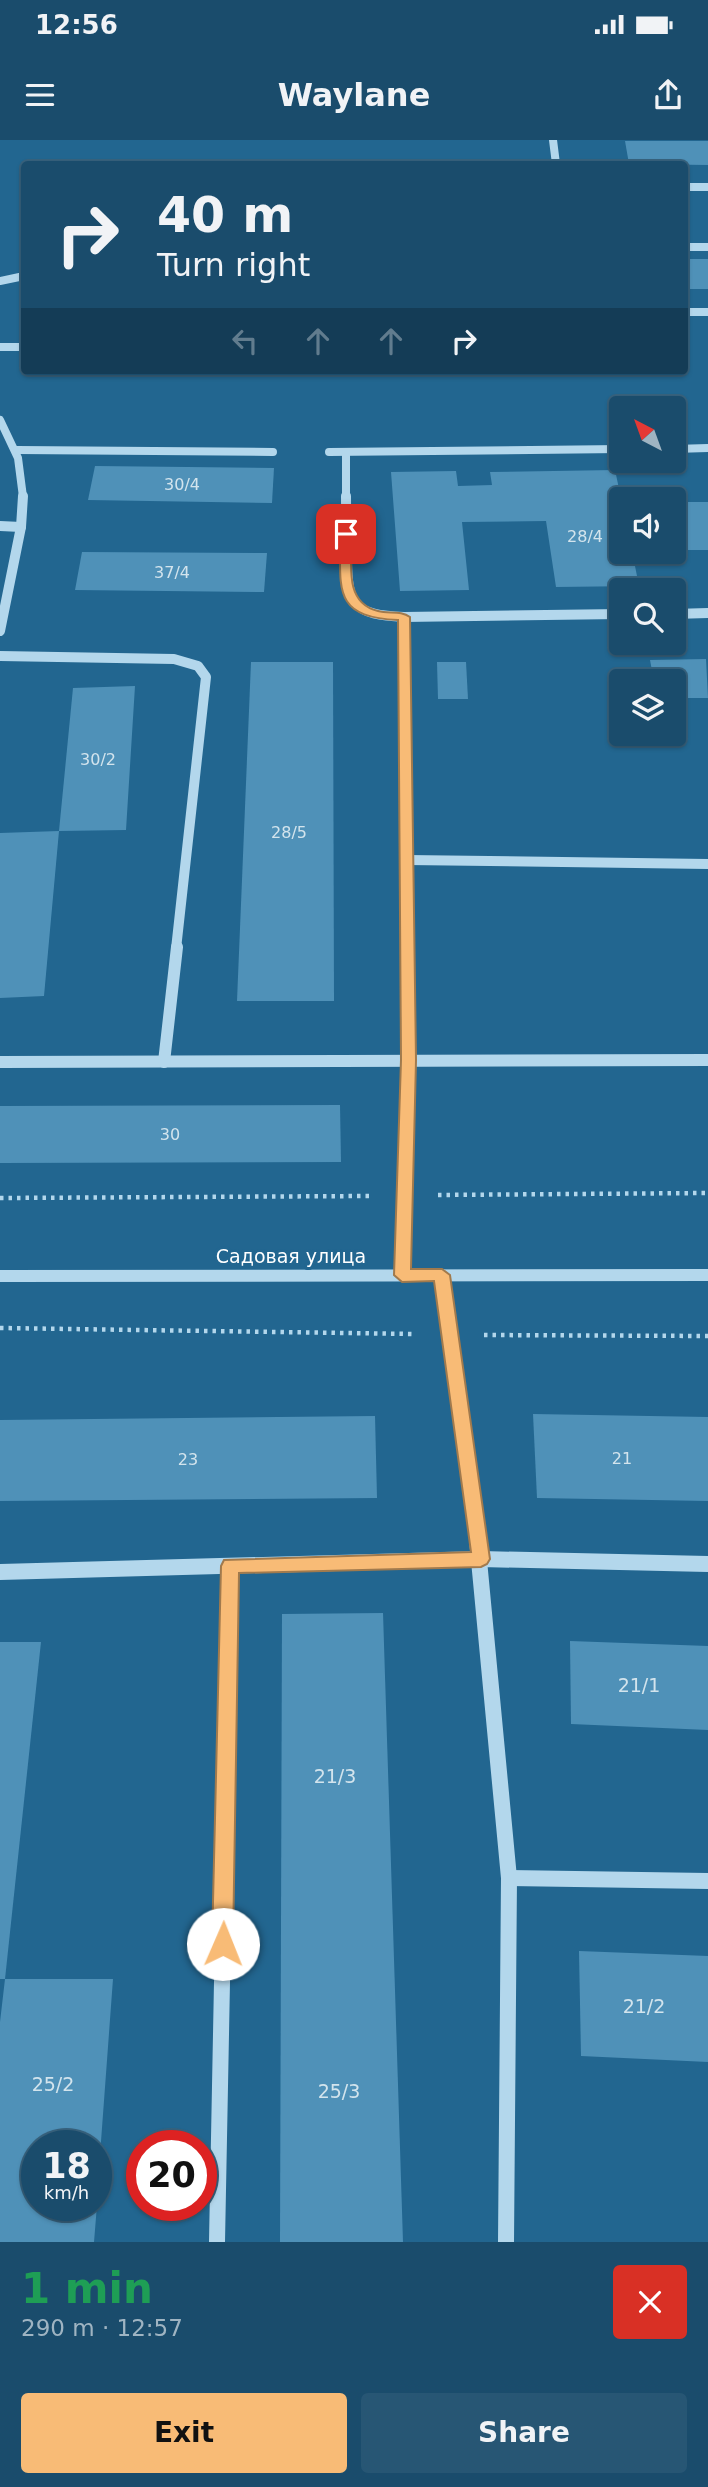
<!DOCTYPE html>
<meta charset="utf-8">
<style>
:root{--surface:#1a4c6c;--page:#275674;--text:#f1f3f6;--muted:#9fb4c2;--line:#38637f;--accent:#f8bb76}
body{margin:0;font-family:"DejaVu Sans",sans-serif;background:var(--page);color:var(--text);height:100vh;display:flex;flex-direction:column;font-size:26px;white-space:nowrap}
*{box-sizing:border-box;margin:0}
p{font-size:23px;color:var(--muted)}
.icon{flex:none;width:38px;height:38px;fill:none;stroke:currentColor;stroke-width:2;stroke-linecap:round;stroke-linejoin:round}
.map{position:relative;height:2102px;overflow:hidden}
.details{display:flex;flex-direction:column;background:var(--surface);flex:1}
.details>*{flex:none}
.top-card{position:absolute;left:21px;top:21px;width:667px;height:214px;border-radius:7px;box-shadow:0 2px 5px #0004,0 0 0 2px var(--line);background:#1a4c6c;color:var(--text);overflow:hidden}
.needle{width:46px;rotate:319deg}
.fabs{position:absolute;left:609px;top:256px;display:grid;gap:14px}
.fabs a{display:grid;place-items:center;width:77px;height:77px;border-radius:7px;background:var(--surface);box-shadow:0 2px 5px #0004,0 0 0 2px var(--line);font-size:35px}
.speed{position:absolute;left:21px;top:1990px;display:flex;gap:14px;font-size:35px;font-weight:700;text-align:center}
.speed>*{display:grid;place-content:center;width:91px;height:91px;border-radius:50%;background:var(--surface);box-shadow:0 2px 5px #0004,0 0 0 2px var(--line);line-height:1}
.speed small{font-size:18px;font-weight:400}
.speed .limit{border:10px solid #d22;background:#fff;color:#111}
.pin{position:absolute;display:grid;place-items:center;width:60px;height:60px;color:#fff;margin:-30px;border-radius:14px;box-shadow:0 4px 10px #0006}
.me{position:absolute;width:77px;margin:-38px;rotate:1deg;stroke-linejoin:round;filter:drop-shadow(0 0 5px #0008)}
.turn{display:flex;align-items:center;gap:24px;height:147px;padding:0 21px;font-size:32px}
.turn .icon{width:91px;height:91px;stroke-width:2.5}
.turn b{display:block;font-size:49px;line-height:60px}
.lanes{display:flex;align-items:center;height:66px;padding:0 21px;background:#0003;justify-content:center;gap:35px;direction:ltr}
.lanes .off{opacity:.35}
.round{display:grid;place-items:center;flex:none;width:74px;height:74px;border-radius:7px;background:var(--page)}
.summary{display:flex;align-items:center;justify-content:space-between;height:119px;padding:0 21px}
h1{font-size:42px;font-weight:800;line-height:52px;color:#1e9e55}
.button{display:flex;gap:14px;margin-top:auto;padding:14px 21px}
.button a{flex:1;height:80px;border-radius:7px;background:var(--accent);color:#111;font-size:28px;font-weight:800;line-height:80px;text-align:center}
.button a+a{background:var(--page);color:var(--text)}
.status{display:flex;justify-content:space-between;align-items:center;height:49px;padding:0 35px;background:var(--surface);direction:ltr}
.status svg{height:19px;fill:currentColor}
header{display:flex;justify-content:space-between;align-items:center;height:91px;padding:0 21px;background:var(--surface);font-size:32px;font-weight:800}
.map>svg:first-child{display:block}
.building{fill:#4f91b8}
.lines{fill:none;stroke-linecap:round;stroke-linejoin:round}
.path{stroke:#b3d7ec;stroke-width:4.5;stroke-dasharray:3.5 5;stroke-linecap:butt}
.minor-far3{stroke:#b3d7ec;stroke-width:8}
.minor-far2{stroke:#b3d7ec;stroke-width:10}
.minor-far1{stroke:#b3d7ec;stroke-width:12}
.minor{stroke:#b3d7ec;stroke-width:16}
.route{fill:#f8bb76;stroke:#a17a4d;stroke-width:2}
.labels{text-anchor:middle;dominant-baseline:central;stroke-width:6;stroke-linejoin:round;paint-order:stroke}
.number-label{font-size:16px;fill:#d3e4ed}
.street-label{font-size:19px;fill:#fff;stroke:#226690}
.near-number-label{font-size:19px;fill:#d3e4ed}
</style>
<div class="status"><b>12:56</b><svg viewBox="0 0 49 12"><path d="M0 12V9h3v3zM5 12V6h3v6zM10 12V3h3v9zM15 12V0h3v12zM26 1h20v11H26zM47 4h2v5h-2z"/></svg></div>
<header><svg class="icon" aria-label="menu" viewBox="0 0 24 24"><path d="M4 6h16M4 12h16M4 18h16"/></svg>Waylane<svg class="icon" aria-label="share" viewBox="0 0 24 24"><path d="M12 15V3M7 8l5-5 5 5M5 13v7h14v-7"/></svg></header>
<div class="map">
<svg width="708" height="2102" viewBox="0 0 708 2102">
<rect width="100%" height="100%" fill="#226690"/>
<g class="building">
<path d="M625,1H708V25L629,24Z"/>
<rect x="684" y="119" width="24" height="30"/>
<path d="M95,326L274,328L272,363L88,360Z"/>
<path d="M615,330L621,358V411H632L639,446L556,447L546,381L462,382L469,450L400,451L391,332L456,331L458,346L492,345L490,332Z"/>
<rect x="674" y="362" width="34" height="48"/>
<path d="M82,412L267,413L264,452L75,450Z"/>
<path d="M706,519L708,558H674V541H654L650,520Z"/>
<path d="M251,522H333L334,861H237Z"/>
<path d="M437,522H466L468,559H438Z"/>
<path d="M135,546L126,690L59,691L73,548Z"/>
<path d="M59,691L44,856L0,858V693Z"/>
<path d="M340,965L341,1022L0,1023V966Z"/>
<path d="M533,1274L708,1277V1361L537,1358Z"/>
<path d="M375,1276L377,1358L0,1361V1280Z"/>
<path d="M383,1473L403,2102H280L282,1474Z"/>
<path d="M570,1501L708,1506V1590L571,1584Z"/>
<path d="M0,1502H41L5,1839H0Z"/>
<path d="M579,1811L708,1816V1922L581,1916Z"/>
<path d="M5,1839H113L98,2042L96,2006H37V2065H97L94,2102H0V1882Z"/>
</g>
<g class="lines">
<g class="path">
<path d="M438,1055L708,1053"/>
<path d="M0,1058L370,1056"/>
<path d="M0,1188L416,1194"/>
<path d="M484,1195L708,1196"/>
</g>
<g class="minor-far3">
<path d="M553,0L556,24"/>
<path d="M684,47H708"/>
<path d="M684,107H708"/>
<path d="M0,141L24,136"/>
<path d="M684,172H708"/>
<path d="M0,207H24"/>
<path d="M0,280L18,318L23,357"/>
<path d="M674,309L708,308"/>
<path d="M17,310L273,312"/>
<path d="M329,312L621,309"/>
<path d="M346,312V357"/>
</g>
<g class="minor-far2">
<path d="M346,356C346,376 347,396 347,417C347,465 354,475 404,477L621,474"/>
<path d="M0,386L21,387L0,491"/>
<path d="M21,387L23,356"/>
<path d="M674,474L708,473"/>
<path d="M404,477L408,809"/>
<path d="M0,516L174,519L198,526L206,537L176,809"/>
<path d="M407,720L708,724"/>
</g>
<g class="minor-far1">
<path d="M0,922L708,920"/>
<path d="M164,922L177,807"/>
<path d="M402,1135L409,920L408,807"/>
<path d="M442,1135L476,1380"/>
<path d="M0,1136L708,1135"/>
</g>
<g class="minor">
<path d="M475,1378L509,1738L506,2102"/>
<path d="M0,1432L481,1419L708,1424"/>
<path d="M509,1738L708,1741"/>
<path d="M217,2102L230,1426"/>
</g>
</g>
<path class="route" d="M346,391L352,394C352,422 343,463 378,471C389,474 401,470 410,477L416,920L411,1129H442L450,1135L490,1419L487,1424L481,1427L239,1433L233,1804L230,1811L223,1814L216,1811L212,1804L221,1426L224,1420L471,1412L434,1141L402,1142L394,1135L401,920L398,480C331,477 341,448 340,394Z"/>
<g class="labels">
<g class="number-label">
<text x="182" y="344">30/4</text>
<text x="585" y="396">28/4</text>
<text x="172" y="432">37/4</text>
<text x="98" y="619">30/2</text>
<text x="289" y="692">28/5</text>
<text x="170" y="994">30</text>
<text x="622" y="1318">21</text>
<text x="188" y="1319">23</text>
</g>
<g class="street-label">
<text x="291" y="1116">Садовая улица</text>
</g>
<g class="near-number-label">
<text x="639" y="1545">21/1</text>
<text x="335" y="1636">21/3</text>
<text x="644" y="1866">21/2</text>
<text x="53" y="1944">25/2</text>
<text x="339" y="1951">25/3</text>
</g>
</g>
</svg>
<div class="fabs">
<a><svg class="needle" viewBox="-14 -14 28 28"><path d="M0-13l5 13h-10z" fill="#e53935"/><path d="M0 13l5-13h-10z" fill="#9fb4c2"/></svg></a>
<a><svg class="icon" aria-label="sound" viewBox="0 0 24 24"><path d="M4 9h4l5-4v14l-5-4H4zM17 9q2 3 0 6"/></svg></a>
<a><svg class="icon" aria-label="search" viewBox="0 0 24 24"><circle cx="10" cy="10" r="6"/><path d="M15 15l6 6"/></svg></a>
<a><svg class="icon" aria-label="layers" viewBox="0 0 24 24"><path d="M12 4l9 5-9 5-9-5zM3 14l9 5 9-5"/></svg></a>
</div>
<div class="speed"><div>18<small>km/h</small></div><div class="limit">20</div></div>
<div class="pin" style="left:346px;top:394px;background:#d93025"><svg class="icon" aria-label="arrive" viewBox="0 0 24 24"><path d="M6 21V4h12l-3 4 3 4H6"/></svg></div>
<svg class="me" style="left:223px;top:1804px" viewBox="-20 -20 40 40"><circle r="19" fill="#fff"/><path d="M0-13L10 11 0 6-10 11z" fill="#f8bb76"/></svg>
<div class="top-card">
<div class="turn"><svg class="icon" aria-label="right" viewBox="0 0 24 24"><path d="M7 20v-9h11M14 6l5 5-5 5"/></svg><div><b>40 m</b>Turn right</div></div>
<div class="lanes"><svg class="icon off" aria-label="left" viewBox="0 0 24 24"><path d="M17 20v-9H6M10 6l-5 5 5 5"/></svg><svg class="icon off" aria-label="ahead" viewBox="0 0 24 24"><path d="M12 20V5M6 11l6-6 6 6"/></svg><svg class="icon off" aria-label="ahead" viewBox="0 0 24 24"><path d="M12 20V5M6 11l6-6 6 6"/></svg><svg class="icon" aria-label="right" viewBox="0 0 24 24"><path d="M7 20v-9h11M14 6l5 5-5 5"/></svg></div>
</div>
</div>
<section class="details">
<div class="summary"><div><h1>1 min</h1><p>290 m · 12:57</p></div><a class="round" style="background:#d93025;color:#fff"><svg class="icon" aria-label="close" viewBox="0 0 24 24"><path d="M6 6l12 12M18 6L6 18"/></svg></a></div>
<div class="button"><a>Exit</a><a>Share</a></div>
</section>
